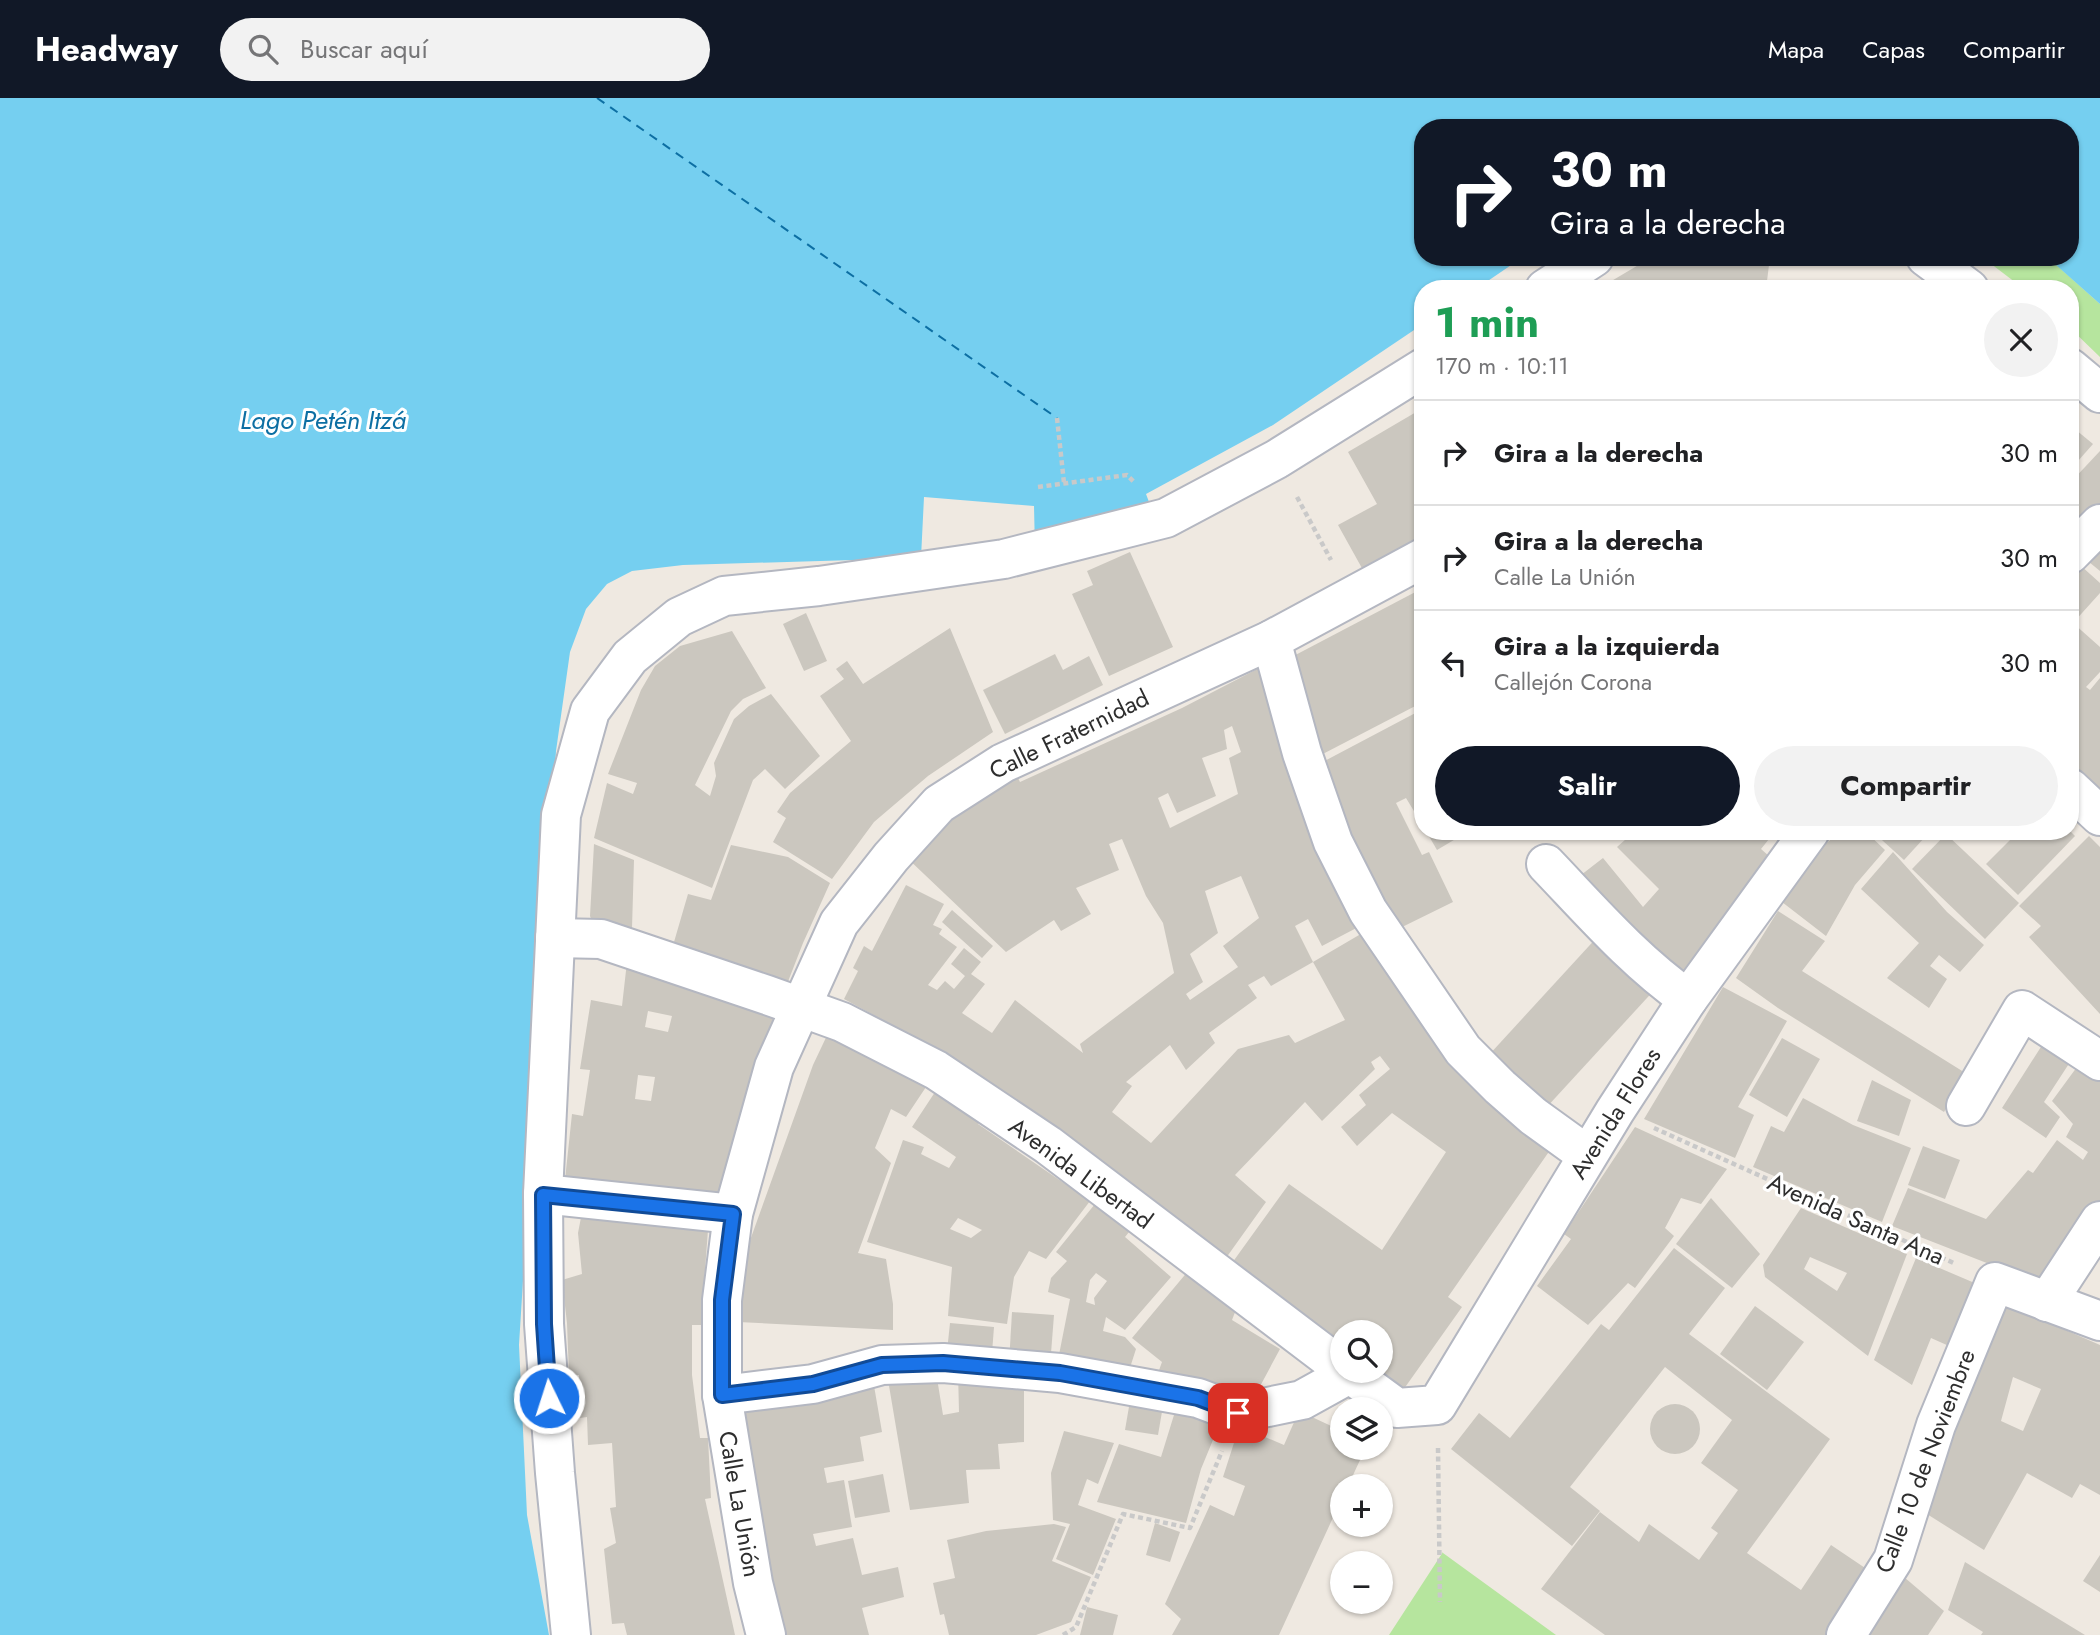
<!DOCTYPE html>
<html lang="es">
<meta charset="utf-8">
<style>
:root{--surface:#fff;--page:#f2f2f2;--text:#202124;--muted:#757577;--line:#e0e0e0;--accent:#111827}
body{margin:0;font-family:Jost,sans-serif;background:var(--page);color:var(--text);height:100vh;display:flex;flex-direction:column;font-size:26px;white-space:nowrap}
*{box-sizing:border-box;margin:0}
p{font-size:23px;color:var(--muted)}
.icon{flex:none;width:38px;height:38px;fill:none;stroke:currentColor;stroke-width:2;stroke-linecap:round;stroke-linejoin:round}
.map{position:relative;flex:1;overflow:hidden}
.sheet{position:absolute;left:1414px;top:182px;width:665px;height:560px;display:flex;flex-direction:column;background:var(--surface);border-radius:28px;box-shadow:0 2px 5px #0004}
.sheet>*{flex:none}
.guide{position:absolute;left:1414px;top:21px;width:665px;height:147px;border-radius:28px;box-shadow:0 2px 5px #0004;background:#111827;color:#fff;overflow:hidden}
.controls{position:absolute;left:1330px;top:1222px;display:grid;gap:14px}
.controls a{display:grid;place-items:center;width:63px;height:63px;border-radius:50%;background:var(--surface);box-shadow:0 2px 5px #0004;font-size:35px}
.pin{position:absolute;display:grid;place-items:center;width:60px;height:60px;color:#fff;margin:-30px;border-radius:14px;box-shadow:0 4px 10px #0006}
.me{position:absolute;width:77px;margin:-38px;rotate:356deg;stroke-linejoin:round;filter:drop-shadow(0 0 5px #0008)}
.turn{display:flex;align-items:center;gap:24px;height:147px;padding:0 21px;font-size:32px}
.turn .icon{width:91px;height:91px;stroke-width:2.5}
.turn b{display:block;font-size:49px;line-height:60px}
.round{display:grid;place-items:center;flex:none;width:74px;height:74px;border-radius:37px;background:var(--page)}
.head{display:flex;align-items:center;justify-content:space-between;height:119px;padding:0 21px}
h1{font-size:42px;font-weight:700;line-height:52px;color:#1e9e55}
.action{display:flex;gap:14px;margin-top:auto;padding:14px 21px}
.action a{flex:1;height:80px;border-radius:42px;background:var(--accent);color:#fff;font-size:28px;font-weight:700;line-height:80px;text-align:center}
.action a+a{background:var(--page);color:var(--text)}
ul{padding:0;list-style:none}
li{display:flex;align-items:center;gap:21px;height:105px;padding:0 21px;border-top:2px solid var(--line)}
li div{flex:1}
li b{display:block;font-size:26px}
li em{font-style:normal}
header{display:flex;align-items:center;gap:42px;box-sizing:border-box;height:98px;padding:0 35px;background:var(--accent);color:#fff}
header strong{font-size:33px}
nav{display:flex;gap:38px;margin-inline-start:auto;font-size:24px}
.search{width:490px;height:63px;background:var(--page);display:flex;align-items:center;gap:18px;box-sizing:border-box;padding:0 24px;border-radius:38px;color:var(--muted);font-size:26px}
.map>svg:first-child{display:block}
.green{fill:#b6e59e}
.water{fill:#75cff0}
.lines{fill:none;stroke-linecap:round;stroke-linejoin:round}
.ferry{stroke:#0d6fa3;stroke-width:2;stroke-dasharray:9 7;stroke-linecap:butt}
.building{fill:#cbc7bf;fill-rule:evenodd}
.minor-casing{stroke:#b4b7c1;stroke-width:42}
.path{stroke:#c9c9c9;stroke-width:4.5;stroke-dasharray:5 3.5;stroke-linecap:butt}
.minor{stroke:#fff;stroke-width:38}
.route-casing{stroke:#114b97;stroke-width:18}
.route{stroke:#1a73e8;stroke-width:12}
.labels{text-anchor:middle;dominant-baseline:central;stroke-width:6;stroke-linejoin:round;paint-order:stroke}
.street-label{font-size:24px;fill:#2e2e2e;stroke:#fff}
.water-label{font-size:26px;font-style:italic;fill:#0d6fa3;stroke:#fff}
</style>
<header>
<strong>Headway</strong>
<div class="search"><svg class="icon" aria-label="search" viewBox="0 0 24 24"><circle cx="10" cy="10" r="6"/><path d="M15 15l6 6"/></svg>Buscar aquí</div>
<nav><a>Mapa</a><a>Capas</a><a>Compartir</a></nav>
</header>
<div class="map">
<svg width="2100" height="1537" viewBox="0 0 2100 1537">
<rect width="100%" height="100%" fill="#efe9e1"/>
<g class="green">
<path d="M1982,159H2047L2052,163L2100,206V259L2070,230V191H2024Z"/>
<path d="M1443,1454V1455L1556,1537H1389Z"/>
</g>
<path class="water" d="M0,0H2100V206L2047,159H2070V30H1423V159H1523L1476,191H1423V226L1273,327L1146,396L1155,420L1035,452L1034,408L924,399L921,460L683,467L632,473L607,486L586,511L570,554L556,653L519,1247L527,1417L549,1537H0Z"/>
<g class="lines">
<path class="ferry" d="M597,0L1057,320"/>
</g>
<g class="building">
<path d="M1652,159H1721L1730,162V159H1770L1766,191H1598Z"/>
<path d="M1423,310V439L1363,472L1338,427L1377,406L1348,354Z"/>
<path d="M2070,327L2093,346L2070,372Z"/>
<path d="M2100,353V413L2070,445V385Z"/>
<path d="M2100,435V473L2078,455Z"/>
<path d="M1130,454L1173,549L1109,578L1072,496L1093,487L1087,473Z"/>
<path d="M2070,458L2100,485V495L2073,525L2100,549V574L2086,589L2090,592L2100,580V693L2070,665Z"/>
<path d="M1423,490V604L1317,659L1284,563Z"/>
<path d="M806,515L827,563L804,573L783,526Z"/>
<path d="M950,530L993,634L928,678L874,724L832,781L773,744L786,720L777,714L790,695L851,643L820,598L844,581L836,571L847,563L863,586Z"/>
<path d="M732,533L766,590L743,601L731,613L695,687L710,698L716,678L714,665L734,621L749,608L771,596L820,658L785,691L765,671L753,682L712,790L594,740L607,685L633,696L637,685L608,676L641,592L655,568L680,548Z"/>
<path d="M1055,556L1063,572L1089,558L1103,587L1005,636L983,592Z"/>
<path d="M1265,567L1366,825L1322,848L1308,821L1295,828L1313,864L1271,888L1264,878L1248,887L1257,900L1209,935L1215,945L1186,972L1170,947L1126,984L1132,988L1112,1014L1151,1045L1238,951L1289,937L1295,945L1345,922L1313,864L1371,830L1555,1045L1448,1199L1462,1209L1401,1295L1368,1272H1381V1234H1342V1254L1227,1172L1289,1086L1382,1152L1446,1054L1392,1015L1357,1048L1341,1029L1366,1007L1359,997L1390,971L1380,958L1371,964L1375,971L1322,1023L1305,1004L1235,1077L1266,1104L1221,1167L930,954L881,921L844,901L858,873L853,870L864,848L872,853L906,787L944,806L933,827L942,831L939,836L957,849L928,887L937,892L945,883L954,891L965,878L951,866L964,850L981,864L971,876L985,886L962,915L992,935L1015,902L1083,955L1080,946L1174,875L1163,825L1146,798L1122,741L1109,746L1119,772L1076,790L1091,816L1061,833L1054,822L1006,854L904,757L941,723L1016,676L1020,684L1182,610ZM1232,628L1241,654L1229,660L1238,696L1170,730L1158,700L1168,695L1177,715L1216,698L1202,660L1227,651L1224,632ZM1241,778L1259,820L1223,848L1238,869L1190,902L1186,896L1203,884L1190,856L1218,835L1205,793Z"/>
<path d="M1423,611V728L1406,700L1396,705L1422,757L1429,754L1453,804L1396,832L1317,667Z"/>
<path d="M1426,733H1469L1437,752Z"/>
<path d="M1635,733H1770L1773,736L1761,751L1770,759L1676,885L1572,784L1603,760L1643,809L1659,791L1617,749Z"/>
<path d="M1841,733H1865L1885,752L1855,787L1826,838L1782,804L1811,758Z"/>
<path d="M1872,733H1918L1925,739L1904,762Z"/>
<path d="M2019,733H2070L2075,738L2018,797L1986,766Z"/>
<path d="M1946,736L2019,805L1985,841L1912,771Z"/>
<path d="M2089,738L2100,749V916L2029,839L2041,828L2019,808Z"/>
<path d="M594,746L634,762L632,830L674,844L688,796L711,802L731,747L788,759L830,785L803,845L782,899L597,836L590,818Z"/>
<path d="M1893,754L1947,814L1984,847L1960,874L1939,857L1930,868L1947,881L1929,910L1887,880L1919,845L1861,791Z"/>
<path d="M952,812L993,848L982,860L942,824Z"/>
<path d="M1778,813L1825,843L1802,873L1967,976L1944,1014L1778,910L1736,880Z"/>
<path d="M1600,836L1658,888L1545,1011L1488,958Z"/>
<path d="M628,855L777,909L730,1050L719,1109L564,1091L572,1016L583,1018L590,972L580,971L591,902L622,908ZM648,913L672,918L668,934L645,929ZM638,977L655,979L651,1003L635,1001Z"/>
<path d="M1723,889L1787,923L1738,1009L1754,1017L1735,1060L1644,1021Z"/>
<path d="M831,929L930,983L906,1019L891,1011L875,1050L891,1065L858,1155L886,1161L893,1206V1232L738,1224L743,1162L813,967Z"/>
<path d="M1782,940L1820,961L1787,1019L1749,997Z"/>
<path d="M2046,941L2074,958L2044,1004L2060,1019L2046,1040L2002,1010Z"/>
<path d="M2085,958L2100,968V1110L2038,1185L1892,1128L1908,1090L1986,1121L2028,1072L2033,1075L2057,1042L2083,1062L2088,1054L2066,1039L2073,1026L2052,1003Z"/>
<path d="M1872,982L1911,1002L1899,1038L1857,1023Z"/>
<path d="M939,988L984,1017L978,1026L1090,1103L1046,1161L1029,1153L1014,1179L1007,1226L948,1218L952,1169L867,1144L903,1042L924,1049L921,1056L949,1070L956,1059L912,1029ZM958,1120L982,1132L971,1140L950,1131Z"/>
<path d="M1803,1000L1853,1027L1911,1050L1882,1124L1753,1069L1771,1028L1784,1034Z"/>
<path d="M1635,1029L1727,1071L1701,1106L1681,1100L1665,1130L1674,1138L1635,1190L1628,1185L1588,1227L1537,1188L1571,1141L1564,1136Z"/>
<path d="M1923,1048L1960,1062L1945,1101L1908,1087Z"/>
<path d="M1711,1100L1760,1156L1732,1190L1676,1146Z"/>
<path d="M584,1104L709,1118L701,1227H692V1277L700,1340H708L711,1400L705,1401L735,1537H627L624,1525L612,1526L604,1451L616,1445L610,1410L616,1409L612,1345L588,1347L587,1319L580,1320L579,1277H569L567,1225L562,1182L582,1176L578,1135Z"/>
<path d="M1095,1106L1129,1134L1125,1139L1171,1179L1125,1232L1106,1219L1103,1233L1125,1239L1136,1251L1127,1279L1057,1267L1070,1201L1048,1194L1051,1180L1067,1163L1056,1154ZM1096,1175L1107,1183L1094,1200L1095,1207L1086,1204L1090,1182Z"/>
<path d="M1801,1110L1907,1156L1868,1258L1765,1179L1763,1167ZM1810,1159L1847,1175L1837,1193L1804,1171Z"/>
<path d="M1674,1150L1725,1190L1689,1236L1830,1341L1747,1455L1801,1492L1831,1447L1874,1476L1833,1537H1605L1541,1491L1600,1414L1639,1444L1649,1426L1699,1462L1718,1435L1711,1430L1738,1392L1701,1365L1732,1322L1665,1269L1570,1389L1600,1413L1572,1448L1451,1351L1479,1315L1510,1340L1601,1226L1609,1232Z"/>
<path d="M1916,1160L1984,1189L1958,1252L1931,1240L1912,1287L1874,1262Z"/>
<path d="M1189,1172L1237,1209L1232,1222L1280,1251L1251,1305L1154,1286L1162,1264L1132,1240Z"/>
<path d="M1996,1202L2100,1247V1397L2080,1386L2072,1400L2027,1375L1984,1452L1919,1411ZM2013,1279L2041,1291L2023,1333L2001,1323Z"/>
<path d="M1755,1208L1804,1244L1767,1292L1720,1256Z"/>
<path d="M1012,1214L1054,1217L1050,1268L1009,1265Z"/>
<path d="M950,1225L994,1229L991,1268L946,1263Z"/>
<path d="M935,1268L943,1317L959,1314L958,1273L1024,1279V1344L998,1346L1000,1371L966,1372L969,1405L910,1412L886,1270Z"/>
<path d="M873,1282L882,1334L860,1339L864,1363L824,1370L827,1385L844,1382L852,1429L813,1436L816,1448L853,1440L862,1477L898,1469L904,1499L862,1510L869,1537H776L733,1306Z"/>
<path d="M1131,1297L1164,1302L1158,1337L1125,1332Z"/>
<path d="M1178,1304L1222,1320L1201,1371L1186,1425L1097,1404L1119,1346L1161,1359Z"/>
<circle cx="1675" cy="1331" r="25"/>
<path d="M1299,1313L1342,1333V1349H1366L1348,1388H1342V1400L1279,1537H1172L1181,1521L1165,1506L1210,1407L1234,1418L1245,1388L1223,1379L1242,1320H1269L1265,1339L1284,1347Z"/>
<path d="M1064,1333L1114,1345L1098,1386L1087,1381L1078,1407L1116,1421L1093,1477L1056,1461L1070,1426L1053,1422L1051,1375Z"/>
<path d="M883,1376L890,1414L855,1420L848,1383Z"/>
<path d="M1155,1425L1180,1434L1170,1464L1146,1457Z"/>
<path d="M1054,1426L1066,1429L1052,1463L1091,1479L1071,1524L1036,1537H949L944,1516L940,1517L933,1485L955,1480L947,1442L986,1433Z"/>
<path d="M2100,1457V1494L2083,1483Z"/>
<path d="M1965,1464L2085,1537H1981L1983,1534L1948,1512Z"/>
<path d="M1898,1474L1944,1513L1928,1537H1855Z"/>
<path d="M1087,1509L1118,1517L1113,1537H1080Z"/>
</g>
<g class="lines">
<defs>
<g id="minor">
<path d="M1926,159L1969,191"/>
<path d="M1545,191L1594,159"/>
<path d="M2070,270L2100,295"/>
<path d="M2070,456L2100,426"/>
<path d="M1271,542L1302,655L1333,744L1368,813L1463,952L1500,989L1533,1018L1587,1057"/>
<path d="M2070,690L2100,718"/>
<path d="M1546,766C1591,813 1634,863 1688,901"/>
<path d="M555,840L601,841L767,897L842,924L936,972L1048,1047L1342,1270"/>
<path d="M1966,1008L2022,912L2100,963"/>
<path d="M543,1096L733,1116"/>
<path d="M2047,1204L2100,1123"/>
<path d="M1345,1272L1397,1310L1437,1307L1615,1013L1688,901L1810,733"/>
<path d="M722,1297L813,1286L882,1267L943,1265L1060,1275L1198,1300L1238,1315L1302,1302L1349,1276"/>
<path d="M571,1537L555,1375L544,1226L543,1096L561,717L590,613L630,559L679,519L724,498L819,488L1004,461L1166,420L1277,361L1423,270"/>
<path d="M766,1537L753,1485L722,1297V1202L733,1116L774,969L839,825L891,759L939,706L1003,665L1271,542L1423,460"/>
<path d="M1846,1537L1893,1462L1936,1327L1995,1184L2100,1223"/>
</g>
</defs>
<use href="#minor" class="minor-casing"/>
<g class="path">
<path d="M1494,191L1502,185"/>
<path d="M1057,320L1064,385"/>
<path d="M1038,389L1127,377L1134,384"/>
<path d="M1297,399L1331,462"/>
<path d="M1654,1030L1956,1166"/>
<path d="M1438,1350L1440,1504"/>
<path d="M1063,1537L1076,1529L1123,1416L1190,1430L1222,1353"/>
</g>
<use href="#minor" class="minor"/>
</g>
<g class="lines">
<defs>
<path id="route" d="M549,1300L544,1226L543,1097L733,1116L722,1202V1297L813,1286L882,1267L943,1265L1060,1275L1198,1300L1238,1315"/>
</defs>
<use href="#route" class="route-casing"/>
<use href="#route" class="route"/>
</g>
<g class="labels">
<g class="street-label">
<text transform="translate(1069 636) rotate(-26)">Calle Fraternidad</text>
<text transform="translate(1615 1015) rotate(-58)">Avenida Flores</text>
<text transform="translate(1081 1075) rotate(36)">Avenida Libertad</text>
<text transform="translate(1856 1121) rotate(24)">Avenida Santa Ana</text>
<text transform="translate(1925 1363) rotate(-69)">Calle 10 de Noviembre</text>
<text transform="translate(740 1406) rotate(80)">Calle La Unión</text>
</g>
<g class="water-label">
<text x="323" y="322">Lago Petén Itzá</text>
</g>
</g>
</svg>
<div class="controls">
<a><svg class="icon" aria-label="search" viewBox="0 0 24 24"><circle cx="10" cy="10" r="6"/><path d="M15 15l6 6"/></svg></a>
<a><svg class="icon" aria-label="layers" viewBox="0 0 24 24"><path d="M12 4l9 5-9 5-9-5zM3 14l9 5 9-5"/></svg></a>
<a>+</a>
<a>−</a>
</div>
<div class="pin" style="left:1238px;top:1315px;background:#d93025"><svg class="icon" aria-label="arrive" viewBox="0 0 24 24"><path d="M6 21V4h12l-3 4 3 4H6"/></svg></div>
<svg class="me" style="left:549px;top:1300px" viewBox="-20 -20 40 40"><circle r="17" fill="#1a73e8" stroke="#fff" stroke-width="3"/><path d="M0-11L8 9 0 5-8 9z" fill="#fff"/></svg>
<div class="guide">
<div class="turn"><svg class="icon" aria-label="right" viewBox="0 0 24 24"><path d="M7 20v-9h11M14 6l5 5-5 5"/></svg><div><b>30 m</b>Gira a la derecha</div></div>
</div>
<section class="sheet">
<div class="head"><div><h1>1 min</h1><p>170 m · 10:11</p></div><a class="round"><svg class="icon" aria-label="close" viewBox="0 0 24 24"><path d="M6 6l12 12M18 6L6 18"/></svg></a></div>
<ul>
<li><svg class="icon" aria-label="right" viewBox="0 0 24 24"><path d="M7 20v-9h11M14 6l5 5-5 5"/></svg><div><b>Gira a la derecha</b></div><em>30 m</em></li>
<li><svg class="icon" aria-label="right" viewBox="0 0 24 24"><path d="M7 20v-9h11M14 6l5 5-5 5"/></svg><div><b>Gira a la derecha</b><p>Calle La Unión</p></div><em>30 m</em></li>
<li><svg class="icon" aria-label="left" viewBox="0 0 24 24"><path d="M17 20v-9H6M10 6l-5 5 5 5"/></svg><div><b>Gira a la izquierda</b><p>Callejón Corona</p></div><em>30 m</em></li>
</ul>
<div class="action"><a>Salir</a><a>Compartir</a></div>
</section>
</div>
